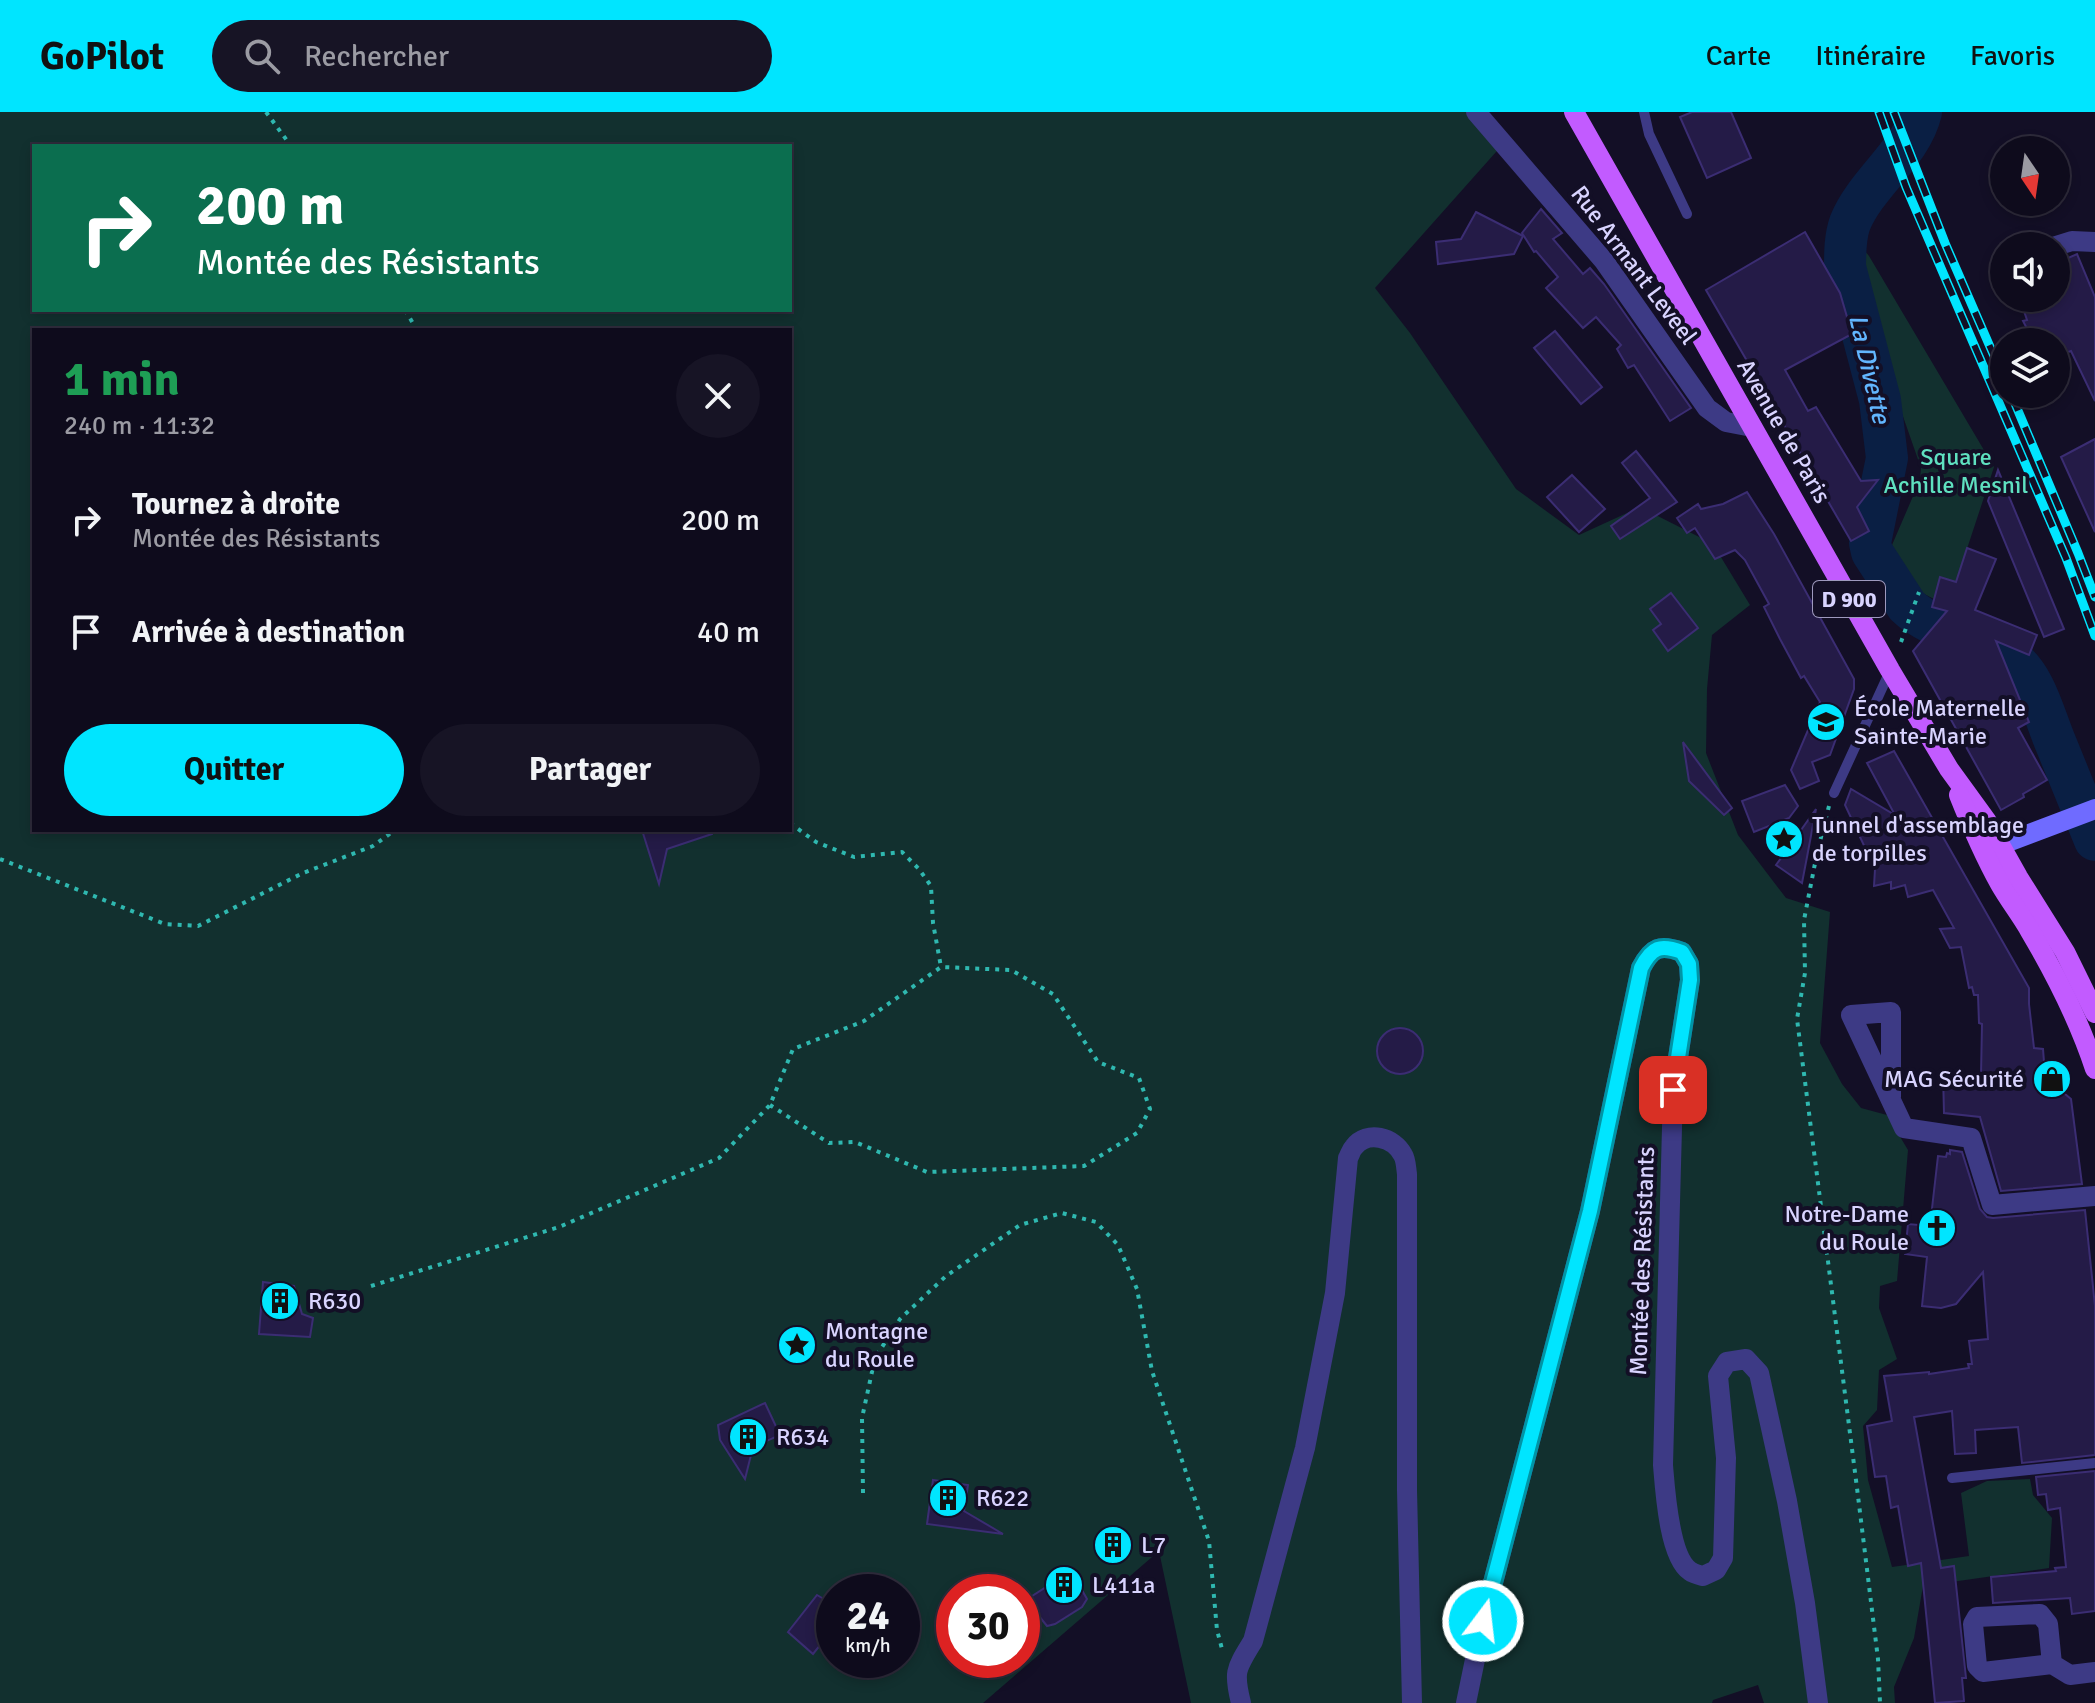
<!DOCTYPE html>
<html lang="fr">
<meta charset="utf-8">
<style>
:root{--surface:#0e0b1c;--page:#171425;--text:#f1f3f6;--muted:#9b9ba3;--line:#2e2b3b;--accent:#00e5ff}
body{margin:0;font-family:Signika,sans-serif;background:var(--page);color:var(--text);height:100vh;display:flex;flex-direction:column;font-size:30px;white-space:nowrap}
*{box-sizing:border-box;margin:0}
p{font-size:26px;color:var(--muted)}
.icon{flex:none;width:44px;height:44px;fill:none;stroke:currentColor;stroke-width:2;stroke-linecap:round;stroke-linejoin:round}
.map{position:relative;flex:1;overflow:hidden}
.drawer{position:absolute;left:32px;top:216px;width:760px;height:504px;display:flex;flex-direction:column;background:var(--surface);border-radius:0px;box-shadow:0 4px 12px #0003,0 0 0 2px var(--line)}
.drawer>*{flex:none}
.top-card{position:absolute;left:32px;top:32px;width:760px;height:168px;border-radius:0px;box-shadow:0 4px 12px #0003,0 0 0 2px var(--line);background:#0b6e4f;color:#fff;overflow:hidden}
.needle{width:52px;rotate:167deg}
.tools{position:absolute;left:1990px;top:24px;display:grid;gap:16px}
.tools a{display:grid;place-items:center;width:80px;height:80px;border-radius:50%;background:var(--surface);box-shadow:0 4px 12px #0003,0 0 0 2px var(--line);font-size:40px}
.speed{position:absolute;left:816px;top:1462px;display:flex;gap:16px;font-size:40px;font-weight:700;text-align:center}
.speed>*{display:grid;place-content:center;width:104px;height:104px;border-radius:50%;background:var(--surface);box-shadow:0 4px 12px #0003,0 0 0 2px var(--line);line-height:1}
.speed small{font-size:20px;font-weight:400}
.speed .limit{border:12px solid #d22;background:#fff;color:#111}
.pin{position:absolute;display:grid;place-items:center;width:68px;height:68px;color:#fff;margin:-34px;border-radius:16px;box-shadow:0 4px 12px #0006}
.me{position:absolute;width:88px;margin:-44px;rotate:15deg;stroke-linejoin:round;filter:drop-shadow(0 0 6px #0008)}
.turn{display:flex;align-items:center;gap:28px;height:168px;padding:0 32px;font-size:36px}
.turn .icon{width:104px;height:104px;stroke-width:2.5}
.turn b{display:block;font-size:56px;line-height:68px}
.round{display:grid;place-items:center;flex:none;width:84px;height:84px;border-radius:42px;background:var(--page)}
.overview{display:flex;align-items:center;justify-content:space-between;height:136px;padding:0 32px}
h1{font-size:48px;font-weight:800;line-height:60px;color:#1e9e55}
.cta{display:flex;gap:16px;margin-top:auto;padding:16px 32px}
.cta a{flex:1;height:92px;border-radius:48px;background:var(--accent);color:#111;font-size:32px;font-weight:800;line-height:92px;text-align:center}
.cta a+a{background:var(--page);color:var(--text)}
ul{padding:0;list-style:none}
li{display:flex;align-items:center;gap:24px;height:112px;padding:0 32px}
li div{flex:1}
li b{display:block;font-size:30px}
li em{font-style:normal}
header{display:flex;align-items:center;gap:48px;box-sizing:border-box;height:112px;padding:0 40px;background:var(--accent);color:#111}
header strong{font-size:38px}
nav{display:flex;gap:44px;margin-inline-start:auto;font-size:28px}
.search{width:560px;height:72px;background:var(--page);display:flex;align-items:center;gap:20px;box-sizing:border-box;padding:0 28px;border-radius:44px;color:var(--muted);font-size:30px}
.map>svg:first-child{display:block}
.green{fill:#12302f;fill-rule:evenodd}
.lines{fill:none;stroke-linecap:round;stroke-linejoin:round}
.river{stroke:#0a1f44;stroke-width:42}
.building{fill:#241b47;stroke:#3b2d73;stroke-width:2}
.path{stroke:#2fb8b0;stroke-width:4;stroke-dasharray:4 6;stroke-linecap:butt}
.lane{stroke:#3d3a85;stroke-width:10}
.street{stroke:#3d3a85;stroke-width:20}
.secondary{stroke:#6f6bff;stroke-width:20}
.primary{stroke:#c25bff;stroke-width:20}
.rail-casing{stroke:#00e5ff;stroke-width:9}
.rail{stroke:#130f26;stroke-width:6;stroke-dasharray:18;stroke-linecap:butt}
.route-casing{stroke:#0095a6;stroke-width:20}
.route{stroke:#00e5ff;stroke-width:14}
.labels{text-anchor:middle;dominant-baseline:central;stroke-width:8;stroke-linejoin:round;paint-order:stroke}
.shield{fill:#130f26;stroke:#9e99be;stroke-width:2}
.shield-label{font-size:22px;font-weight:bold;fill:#d9d4ff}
.street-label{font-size:24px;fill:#d9d4ff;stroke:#130f26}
.park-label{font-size:24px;fill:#5fe0c0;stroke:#130f26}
.poi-label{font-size:24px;fill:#d9d4ff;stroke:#130f26;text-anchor:start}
.water-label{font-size:26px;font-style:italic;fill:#62b6ff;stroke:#130f26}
</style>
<header>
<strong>GoPilot</strong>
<div class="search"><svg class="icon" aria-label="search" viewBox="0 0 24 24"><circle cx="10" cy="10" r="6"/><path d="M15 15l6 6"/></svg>Rechercher</div>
<nav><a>Carte</a><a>Itinéraire</a><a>Favoris</a></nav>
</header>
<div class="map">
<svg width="2095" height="1591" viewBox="0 0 2095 1591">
<rect width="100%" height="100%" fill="#130f26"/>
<g class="green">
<path d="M0,0H1476L1504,31L1375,176L1410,221L1516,377L1579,423L1640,395L1713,432L1750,493L1712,523L1707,577L1706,641L1738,723L1786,786L1830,800L1820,931L1842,972L1861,996L1887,1003L1908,1038L1897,1169L1880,1174L1879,1196L1897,1247L1879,1258L1877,1298L1863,1314L1868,1368L1892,1455L1969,1444L1961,1381L1987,1369L2030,1367L2033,1383L2052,1406L2049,1456L1923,1474L1914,1526L1894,1575L1895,1591H1764L1758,1573L1713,1588L1712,1591H1191L1159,1439L983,1591H0ZM34,34H790V198H34ZM34,218H790V718H34ZM834,1480H902V1548H834ZM954,1480H1022V1548H954Z"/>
<path d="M1855,127L1869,144L1994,355L1960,458V472L1940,466L1934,487C1910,476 1896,459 1892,433L1920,368L1921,356L1853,161V135Z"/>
</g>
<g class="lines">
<path class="river" d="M1921,0C1911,42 1866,71 1850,111C1845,125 1845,141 1845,155L1880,288L1887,346L1870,431L1872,440L1907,494C1935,521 1979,523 2010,546C2036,565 2044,604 2056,632C2069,664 2082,696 2095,728"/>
</g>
<g class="building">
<path d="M1692,0H1731L1751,46L1707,66L1680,5Z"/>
<path d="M1541,97L1562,121L1553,127L1583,162L1590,156L1604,172L1691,296L1670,309L1634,253L1628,256L1617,237L1621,233L1596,205L1583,216L1546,176L1558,165L1536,139L1534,140L1522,121Z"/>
<path d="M1476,100L1523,124L1514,142L1438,152L1436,130L1461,127Z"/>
<path d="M1805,120L1840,181L1852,222L1785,258L1808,299L1816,295L1861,369L1878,368L1857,395L1869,419L1851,429L1706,178Z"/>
<path d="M2077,142L2095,185V289L2071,239L2056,244V230H2034L2023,209L2027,208L2023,196L2046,186H2056V162L2061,160L2057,151Z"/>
<path d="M1555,219L1602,275L1581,292L1534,236Z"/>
<path d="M2095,327V420L2061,345Z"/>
<path d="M1636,339L1677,390L1620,427L1611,414L1650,386L1622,351Z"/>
<path d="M1998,358L2064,517L2044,525L1988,389Z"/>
<path d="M1572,363L1605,397L1579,420L1547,385Z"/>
<path d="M1747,380L1774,422L1854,567V577L1830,643L1812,650L1819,669L1800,677L1791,658L1820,590L1804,564L1801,566L1780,527L1764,495L1769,492L1745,448L1735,438L1715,447L1695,416L1687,421L1677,406L1698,392L1701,397L1723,392Z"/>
<path d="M1967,436L1996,447L1975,498L2037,523L2029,543L1996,529L2029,610L2018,616L2047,668L2023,682L2024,685L2001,698L1913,539L1947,499L1932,495L1940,465L1956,470Z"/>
<path d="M1671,481L1698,516L1668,539L1653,518L1661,512L1650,497Z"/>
<path d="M1683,630L1732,696L1724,703L1689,669Z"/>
<path d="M1894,639L2029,876V892L2034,936L2043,937L2044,950L2049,963L2058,976L2071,987L2082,1072L2001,1079L1980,1005L1944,1001L1943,961L1981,964L1982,912L1979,911L1978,883H1974L1972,875L1969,876L1961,835L1950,836L1940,817L1954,816L1933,778L1908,785L1905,773L1891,777V770L1874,774L1875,757L1845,693L1851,677L1895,703L1867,651Z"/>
<path d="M1785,673L1798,694L1789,706L1754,720L1742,689Z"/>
<path d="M1816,697L1807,745L1802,771L1776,753Z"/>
<path d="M642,718H712V722L667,737L659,772Z"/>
<circle cx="1400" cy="939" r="23"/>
<path d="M1950,1038L1962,1040L1980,1097L1987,1105L1993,1106L2085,1098L2095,1194V1343L2022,1351L2018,1315L1975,1318L1976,1341L1955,1342L1952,1299L1914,1305L1941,1456L1954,1454L1966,1566H1962L1964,1589L1935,1591L1921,1451L1908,1454L1898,1394L1891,1396L1886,1364L1875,1365L1867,1314L1892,1309L1884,1264L1929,1260V1262L1969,1256L1968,1252H1972L1969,1229L1988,1227L1983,1160L1956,1192L1941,1196L1922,1194L1927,1145L1905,1142L1908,1112L1930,1114L1938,1044L1946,1045L1947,1041L1950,1042Z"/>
<path d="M263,1170L294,1174L302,1202L313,1206L310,1225L259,1222Z"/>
<path d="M765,1291L780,1323L753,1335L745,1367L720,1328L718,1313Z"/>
<path d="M2095,1359V1499L2072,1502L2070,1486L1993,1491L1991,1465L2056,1459L2055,1456L2066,1455L2060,1396L2048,1398L2046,1382L2038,1383L2036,1365Z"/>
<path d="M933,1368L968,1373L964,1399L1003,1422L927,1412Z"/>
<path d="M1071,1459L1087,1487L1082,1495L1055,1512L1047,1514L1026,1488Z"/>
<path d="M817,1483L834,1493V1516L813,1542L788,1520Z"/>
</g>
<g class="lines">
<g class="path">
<path d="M266,0L291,34"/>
<path d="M405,198L417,218"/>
<path d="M1901,530L1919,480"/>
<path d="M1829,694L1817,741L1804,808L1805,861L1797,907L1857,1376L1878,1547L1880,1591"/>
<path d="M790,711L816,730L854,745L902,740L919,757L931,774L933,811L941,855"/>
<path d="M0,747L165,812L198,814L303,761L373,734L395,718"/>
<path d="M371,1174L559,1115L719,1046L770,993L793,937L864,909L941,855L1011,858L1053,882L1098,950L1139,966L1150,997L1137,1021L1084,1054L927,1060L855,1030L829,1031L770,993"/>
<path d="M863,1381L862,1306L875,1246L900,1207L946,1164L1020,1113L1062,1101L1096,1110L1118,1133L1137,1177L1152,1259L1209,1429L1217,1518L1222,1537"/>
</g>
<g class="lane">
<path d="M1644,0L1649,22L1687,102"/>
<path d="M1834,681L1890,559"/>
<path d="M1952,1366L2095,1351"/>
</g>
<g class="street">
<path d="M1476,0L1604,149L1707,296L1726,310L1752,315"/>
<path d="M2056,134L2072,129L2095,130"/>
<path d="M2001,156L2004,155"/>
<path d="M1891,985V900L1851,903L1904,1016L1971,1026L1992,1093L2095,1084"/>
<path d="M2052,1552L2048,1512L2040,1502L1977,1505L1973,1512L1977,1554L1983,1560L2052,1552L2070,1563L2095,1560"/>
<path d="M1241,1591C1233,1559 1236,1557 1253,1529L1305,1336L1335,1181L1348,1046C1350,1043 1351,1038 1354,1035C1367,1018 1394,1025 1403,1043C1406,1048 1406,1055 1407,1062V1378L1412,1591"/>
<path d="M1466,1591L1483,1509L1590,1099L1641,856C1652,835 1660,832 1682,840L1689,852L1690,868L1673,978L1663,1353C1665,1377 1669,1445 1690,1459C1694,1462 1699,1463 1703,1464L1716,1458L1723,1446L1726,1346L1718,1264L1727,1250L1746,1247L1759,1261L1787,1389L1805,1491L1818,1591"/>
</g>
<path class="secondary" d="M1984,739L2095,697"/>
<g class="primary">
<path d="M1574,0L1890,558L1949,657L1986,708L2018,765L2065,840L2095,901"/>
<path d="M1959,683C1971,713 1984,743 2000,772C2009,788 2021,803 2030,819C2056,863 2079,908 2095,957"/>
</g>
<defs>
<g id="rail">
<path d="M1879,0L1906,75L2066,446L2095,524"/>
<path d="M1894,0L1945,131L2004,267"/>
<path d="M2011,282L2078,441L2095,485"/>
</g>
</defs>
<use href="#rail" class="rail-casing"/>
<use href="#rail" class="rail"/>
</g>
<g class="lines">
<defs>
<path id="route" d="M1483,1509L1590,1099L1641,856C1652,835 1660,832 1682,840L1689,852L1690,868L1673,978"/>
</defs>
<use href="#route" class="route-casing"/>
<use href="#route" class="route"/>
</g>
<defs>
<symbol id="school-disc" viewBox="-11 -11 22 22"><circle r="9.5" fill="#00e5ff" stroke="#130f26"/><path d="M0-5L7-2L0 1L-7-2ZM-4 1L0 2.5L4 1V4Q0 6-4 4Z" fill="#111"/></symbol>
<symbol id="sight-disc" viewBox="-11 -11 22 22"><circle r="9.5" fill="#00e5ff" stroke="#130f26"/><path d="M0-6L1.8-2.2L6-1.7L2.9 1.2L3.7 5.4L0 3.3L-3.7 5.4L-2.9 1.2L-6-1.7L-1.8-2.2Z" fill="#111"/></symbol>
<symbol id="shop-disc" viewBox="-11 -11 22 22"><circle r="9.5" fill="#00e5ff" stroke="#130f26"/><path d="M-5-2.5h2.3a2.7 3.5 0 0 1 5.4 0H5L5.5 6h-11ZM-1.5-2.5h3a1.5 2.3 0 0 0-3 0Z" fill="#111"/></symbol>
<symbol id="church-disc" viewBox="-11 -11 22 22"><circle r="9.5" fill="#00e5ff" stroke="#130f26"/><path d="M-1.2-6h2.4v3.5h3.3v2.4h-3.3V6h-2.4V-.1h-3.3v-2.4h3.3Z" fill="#111"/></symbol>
<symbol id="building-disc" viewBox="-11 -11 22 22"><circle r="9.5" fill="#00e5ff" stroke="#130f26"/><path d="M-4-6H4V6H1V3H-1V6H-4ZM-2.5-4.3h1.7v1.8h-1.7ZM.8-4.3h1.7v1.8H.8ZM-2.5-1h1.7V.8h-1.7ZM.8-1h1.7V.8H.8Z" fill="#111"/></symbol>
</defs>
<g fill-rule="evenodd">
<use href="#school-disc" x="1804" y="588" width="44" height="44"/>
<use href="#sight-disc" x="1762" y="705" width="44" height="44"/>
<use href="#shop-disc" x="2030" y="945" width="44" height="44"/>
<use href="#church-disc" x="1915" y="1094" width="44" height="44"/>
<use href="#building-disc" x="258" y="1167" width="44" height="44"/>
<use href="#sight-disc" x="775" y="1211" width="44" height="44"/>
<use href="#building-disc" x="726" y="1303" width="44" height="44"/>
<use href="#building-disc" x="926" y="1364" width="44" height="44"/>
<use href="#building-disc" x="1091" y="1411" width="44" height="44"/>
<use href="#building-disc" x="1042" y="1451" width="44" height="44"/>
</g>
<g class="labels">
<rect class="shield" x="1813" y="469" width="72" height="36" rx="6"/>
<g class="shield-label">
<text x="1849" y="487">D 900</text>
</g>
<g class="street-label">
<text transform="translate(1634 153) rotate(53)">Rue Armant Leveel</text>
<text transform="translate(1784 319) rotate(60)">Avenue de Paris</text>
<text transform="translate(1642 1149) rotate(-88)">Montée des Résistants</text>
</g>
<g class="park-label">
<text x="1956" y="345">Square<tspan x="1956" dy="28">Achille Mesnil</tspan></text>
</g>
<g class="poi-label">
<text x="1854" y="596">École Maternelle<tspan x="1854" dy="28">Sainte-Marie</tspan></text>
<text x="1812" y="713">Tunnel d'assemblage<tspan x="1812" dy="28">de torpilles</tspan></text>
<text x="2024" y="967" text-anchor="end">MAG Sécurité</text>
<text x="1909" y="1102" text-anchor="end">Notre-Dame<tspan x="1909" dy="28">du Roule</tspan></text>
<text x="308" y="1189">R630</text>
<text x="825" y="1219">Montagne<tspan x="825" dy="28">du Roule</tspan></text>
<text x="776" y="1325">R634</text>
<text x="976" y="1386">R622</text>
<text x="1141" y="1433">L7</text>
<text x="1092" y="1473">L411a</text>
</g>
<g class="water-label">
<text transform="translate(1869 257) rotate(77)">La Divette</text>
</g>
</g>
</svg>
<div class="tools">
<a><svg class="needle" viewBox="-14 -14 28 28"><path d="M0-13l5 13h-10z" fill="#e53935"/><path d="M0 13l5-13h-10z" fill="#9b9ba3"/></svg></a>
<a><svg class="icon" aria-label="sound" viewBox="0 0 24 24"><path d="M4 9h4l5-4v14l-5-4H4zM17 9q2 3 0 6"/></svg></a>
<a><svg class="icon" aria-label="layers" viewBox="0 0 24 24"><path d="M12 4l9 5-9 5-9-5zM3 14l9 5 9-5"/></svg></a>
</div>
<div class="speed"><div>24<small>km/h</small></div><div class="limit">30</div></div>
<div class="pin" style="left:1673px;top:978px;background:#d93025"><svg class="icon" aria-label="arrive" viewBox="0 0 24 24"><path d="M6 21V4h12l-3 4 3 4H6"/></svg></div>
<svg class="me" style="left:1483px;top:1509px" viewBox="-20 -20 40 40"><circle r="17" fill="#00e5ff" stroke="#fff" stroke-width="3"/><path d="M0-11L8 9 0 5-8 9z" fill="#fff"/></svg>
<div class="top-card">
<div class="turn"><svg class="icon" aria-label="right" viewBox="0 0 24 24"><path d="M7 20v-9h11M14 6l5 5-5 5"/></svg><div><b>200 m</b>Montée des Résistants</div></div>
</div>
<section class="drawer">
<div class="overview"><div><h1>1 min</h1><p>240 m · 11:32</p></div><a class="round"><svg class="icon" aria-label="close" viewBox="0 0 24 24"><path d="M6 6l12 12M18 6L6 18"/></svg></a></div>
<ul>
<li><svg class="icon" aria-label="right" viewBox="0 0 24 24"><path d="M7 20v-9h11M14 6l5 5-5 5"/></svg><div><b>Tournez à droite</b><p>Montée des Résistants</p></div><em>200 m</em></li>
<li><svg class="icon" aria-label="arrive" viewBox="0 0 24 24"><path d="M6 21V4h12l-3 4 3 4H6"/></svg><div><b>Arrivée à destination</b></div><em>40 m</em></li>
</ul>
<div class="cta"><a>Quitter</a><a>Partager</a></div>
</section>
</div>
